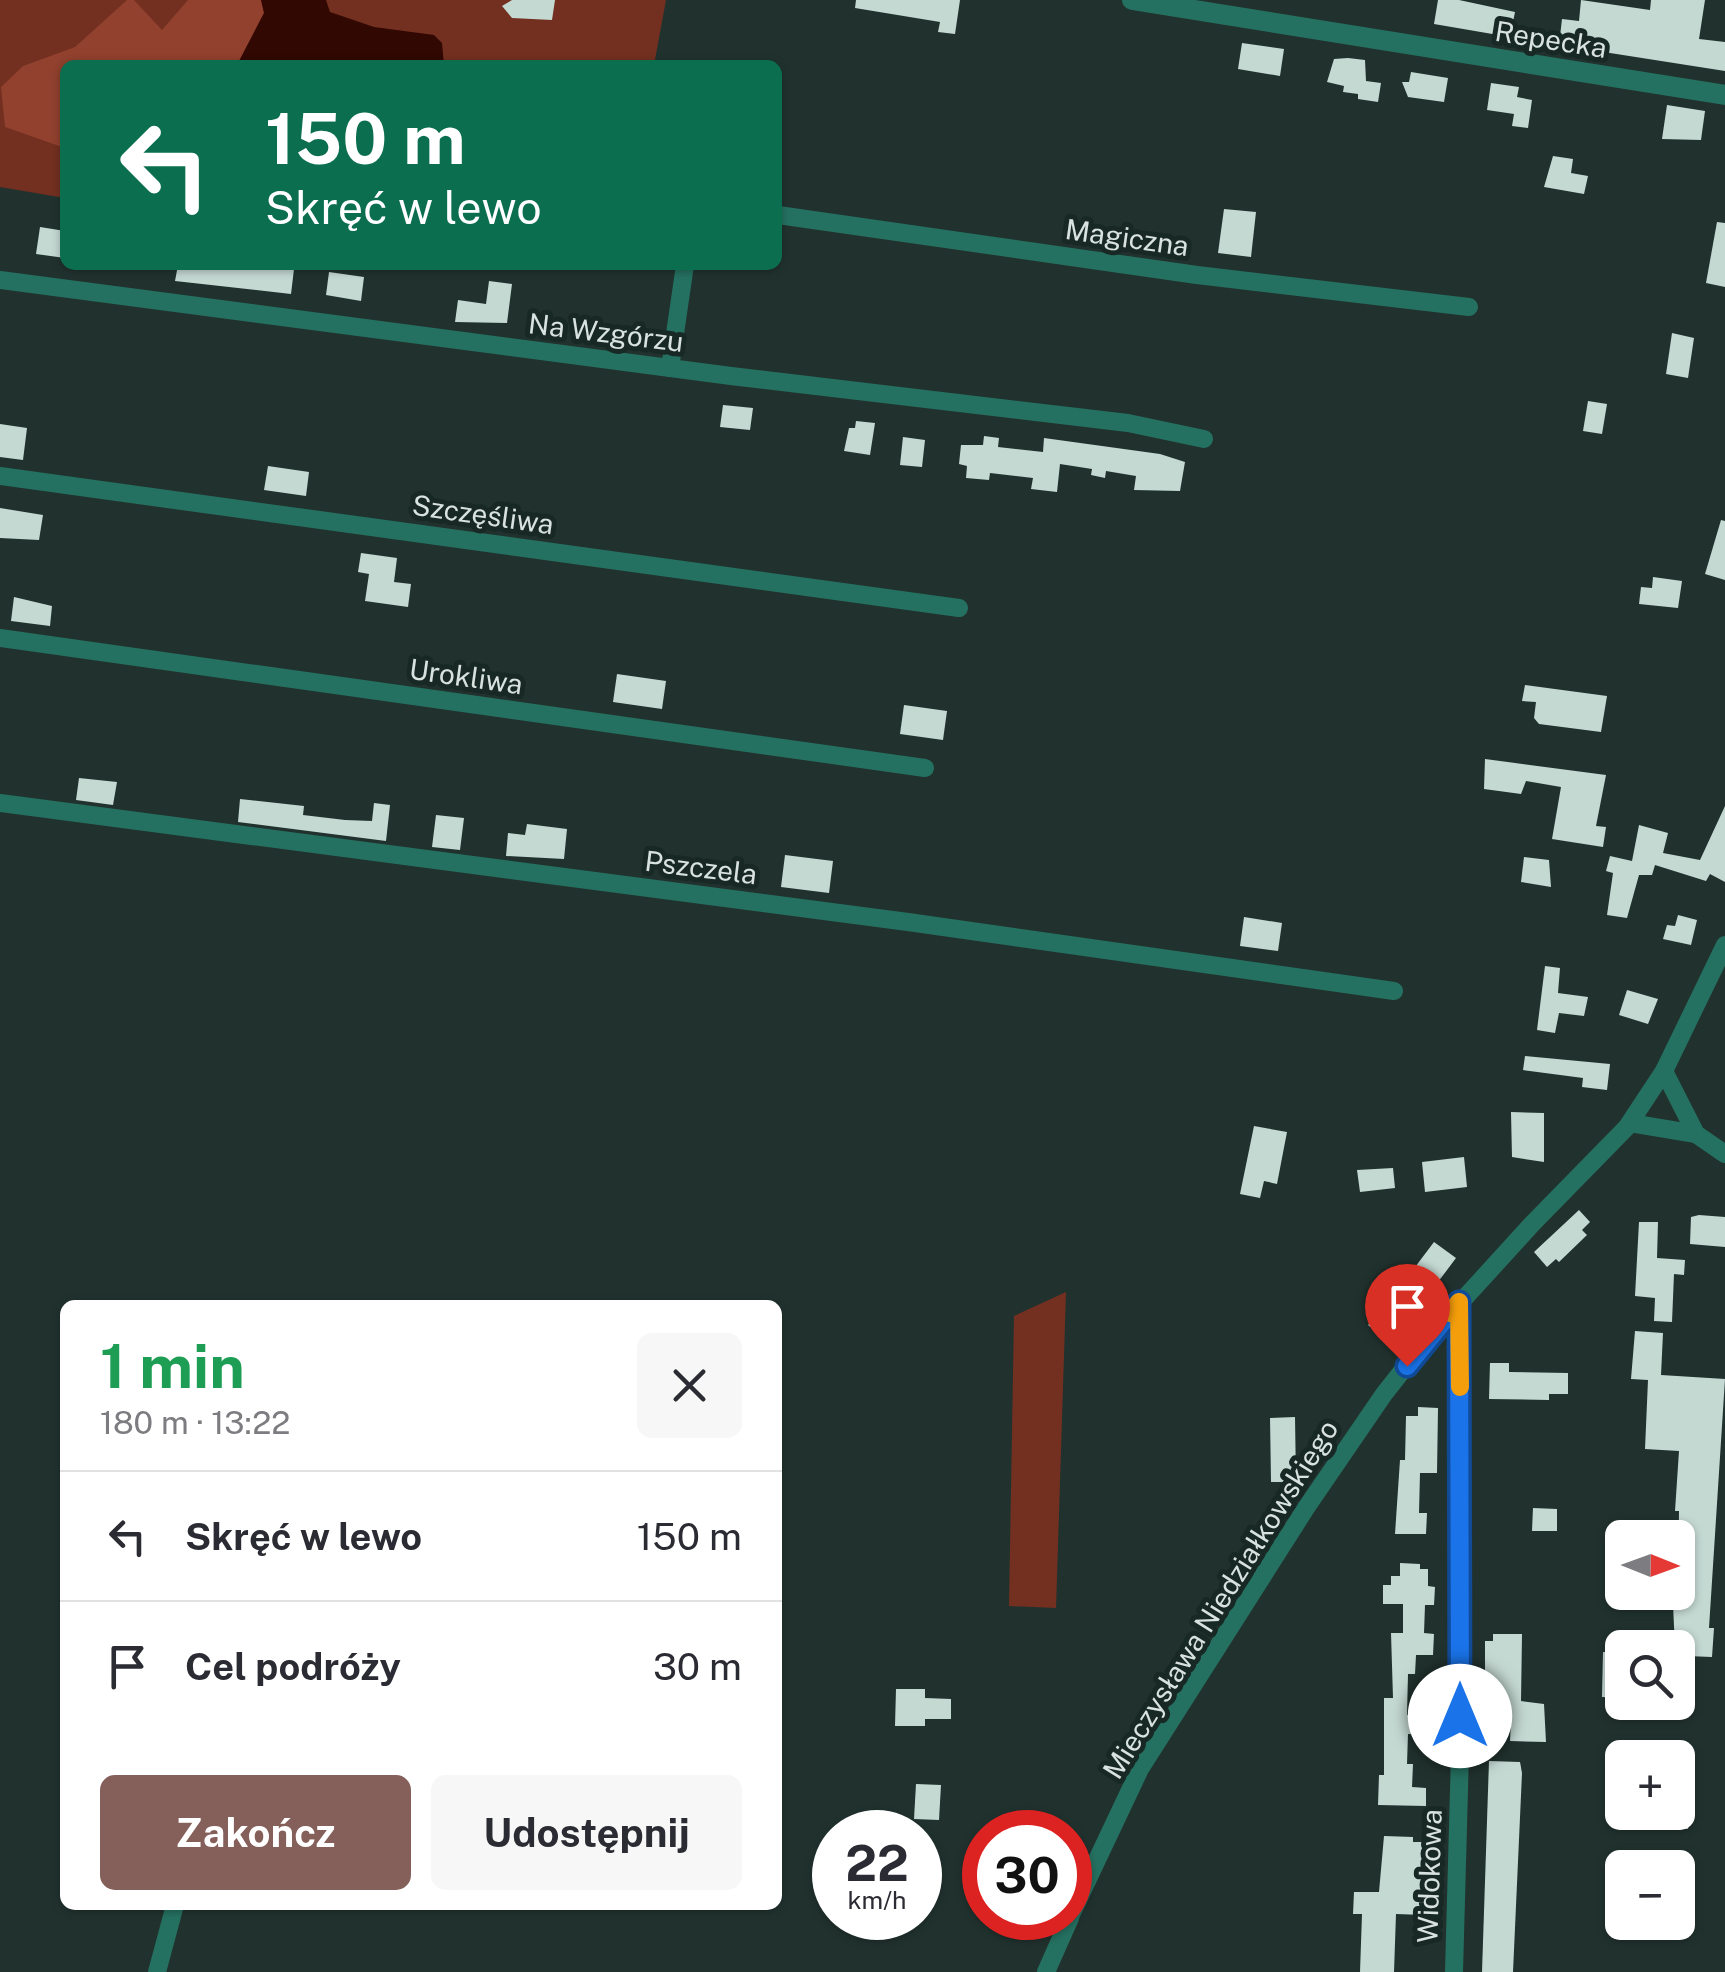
<!DOCTYPE html>
<html lang="pl">
<meta charset="utf-8">
<style>
:root{--surface:#fff;--page:#f7f7f7;--text:#2b2b33;--muted:#7c7c81;--line:#e1e1e2;--accent:#855f5a}
body{margin:0;font-family:"Public Sans",sans-serif;background:var(--page);color:var(--text);height:100vh;display:flex;flex-direction:column;font-size:38px;white-space:nowrap}
*{box-sizing:border-box;margin:0}
p{font-size:32px;color:var(--muted)}
.icon{flex:none;width:55px;height:55px;fill:none;stroke:currentColor;stroke-width:2;stroke-linecap:round;stroke-linejoin:round}
.map{position:relative;flex:1;overflow:hidden}
.sheet{position:absolute;left:60px;top:1300px;width:722px;height:610px;display:flex;flex-direction:column;background:var(--surface);border-radius:15px;box-shadow:0 2px 8px #0004}
.sheet>*{flex:none}
.top-card{position:absolute;left:60px;top:60px;width:722px;height:210px;border-radius:15px;box-shadow:0 2px 8px #0004;background:#0b6e4f;color:#fff;overflow:hidden}
.needle{width:65px;rotate:91deg}
.fabs{position:absolute;left:1605px;top:1520px;display:grid;gap:20px}
.fabs a{display:grid;place-items:center;width:90px;height:90px;border-radius:15px;background:var(--surface);box-shadow:0 2px 8px #0004;font-size:50px}
.speed{position:absolute;left:812px;top:1810px;display:flex;gap:20px;font-size:50px;font-weight:700;text-align:center}
.speed>*{display:grid;place-content:center;width:130px;height:130px;border-radius:50%;background:var(--surface);box-shadow:0 2px 8px #0004;line-height:1}
.speed small{font-size:25px;font-weight:400}
.speed .limit{border:15px solid #d22;background:#fff;color:#111}
.pin{position:absolute;display:grid;place-items:center;width:85px;height:85px;color:#fff;margin:-102px -42px;border-radius:50% 50% 50% 0;rotate:-45deg;box-shadow:0 0 10px #0007}
.pin .icon{rotate:45deg}
.me{position:absolute;width:110px;margin:-55px;rotate:0deg;stroke-linejoin:round;filter:drop-shadow(0 0 8px #0008)}
.turn{display:flex;align-items:center;gap:35px;height:210px;padding:0 40px;font-size:45px}
.turn .icon{width:130px;height:130px;stroke-width:2.5}
.turn b{display:block;font-size:70px;line-height:85px}
.round{display:grid;place-items:center;flex:none;width:105px;height:105px;border-radius:15px;background:var(--page)}
.head{display:flex;align-items:center;justify-content:space-between;height:170px;padding:0 40px}
h1{font-size:60px;font-weight:700;line-height:75px;color:#1e9e55}
.action{display:flex;gap:20px;margin-top:auto;padding:20px 40px}
.action a{flex:1;height:115px;border-radius:15px;background:var(--accent);color:#fff;font-size:40px;font-weight:700;line-height:115px;text-align:center}
.action a+a{background:var(--page);color:var(--text)}
ul{padding:0;list-style:none}
li{display:flex;align-items:center;gap:30px;height:130px;padding:0 40px;border-top:2px solid var(--line)}
li div{flex:1}
li b{display:block;font-size:38px}
li em{font-style:normal}
.map>svg:first-child{display:block}
.green{fill:#733020}
.forest{fill:#91412e}
.water{fill:#310802}
.building{fill:#c5d9d3}
.lines{fill:none;stroke-linecap:round;stroke-linejoin:round}
.minor{stroke:#257161;stroke-width:18}
.tertiary{stroke:#257161;stroke-width:20}
.route-casing{stroke:#114b97;stroke-width:25}
.route{stroke:#1a73e8;stroke-width:18}
.slow{stroke:#f59e0b;stroke-width:18}
.labels{text-anchor:middle;dominant-baseline:central;stroke-width:10;stroke-linejoin:round;paint-order:stroke}
.street-label{font-size:28px;fill:#d8e2df;stroke:#182824}
</style>
<div class="map">
<svg width="1725" height="1972" viewBox="0 0 1725 1972">
<rect width="100%" height="100%" fill="#21322e"/>
<g class="green">
<path d="M0,0H666L654,65H65V198L0,187Z"/>
<path d="M1066,1292L1056,1608L1009,1606L1014,1316Z"/>
</g>
<path class="forest" d="M127,0H134L162,30L188,0H261L264,13L237,65H65V148L5,127L1,87L23,66L75,47Z"/>
<path class="water" d="M261,0H326L330,12L374,27L434,35L442,43L444,65H237L264,13Z"/>
<g class="building">
<path d="M512,0H555L552,20L512,18L502,6Z"/>
<path d="M856,0H960L955,34L938,32L940,22L855,8Z"/>
<path d="M1438,0H1459L1515,12L1510,37L1434,24Z"/>
<path d="M1581,0L1650,10L1651,0H1705L1699,39L1725,42V71L1559,45L1562,19L1579,21Z"/>
<path d="M1242,43L1284,49L1280,76L1238,69Z"/>
<path d="M1348,58L1365,60L1366,81L1381,83L1378,102L1358,99V94L1343,92L1344,86L1327,82L1334,59Z"/>
<path d="M1411,72L1448,78L1444,102L1408,97L1402,82H1409Z"/>
<path d="M1491,83L1519,87L1517,97L1532,100L1528,128L1512,126L1514,114L1487,110Z"/>
<path d="M1667,105L1705,111L1701,140L1662,139Z"/>
<path d="M1553,156L1573,159L1571,173L1588,176L1584,194L1544,187Z"/>
<path d="M1224,209L1256,212L1251,257L1218,253Z"/>
<path d="M1717,222L1725,223V287L1706,283Z"/>
<path d="M40,227L65,231V258L36,254Z"/>
<path d="M178,265H263L294,269L291,294L175,281Z"/>
<path d="M329,272L364,277L361,301L326,295Z"/>
<path d="M489,281L512,284L507,323L455,322L458,300L486,304Z"/>
<path d="M1672,333L1694,338L1688,378L1666,374Z"/>
<path d="M1588,401L1607,404L1602,434L1583,431Z"/>
<path d="M723,405L753,408L750,430L720,427Z"/>
<path d="M856,421L875,423L870,455L844,451L849,428H855Z"/>
<path d="M0,424L27,428L23,460L0,457Z"/>
<path d="M984,436L999,438L998,447L1043,452L1044,438L1160,454L1185,462L1180,491L1134,490L1136,476L1106,471L1105,478L1091,475L1092,469L1060,464L1057,492L1031,489L1033,478L990,473L989,480L966,478L967,466L959,464L961,445H983Z"/>
<path d="M903,437L925,440L922,467L900,465Z"/>
<path d="M268,466L309,472L306,496L264,490Z"/>
<path d="M0,508L43,515L39,540L0,538Z"/>
<path d="M1721,520L1725,521V580L1705,574Z"/>
<path d="M361,553L397,558L394,582L411,584L408,607L365,601L369,574L358,572Z"/>
<path d="M1653,577L1682,581L1678,608L1639,604L1641,587L1652,588Z"/>
<path d="M14,597L52,606L50,626L11,621Z"/>
<path d="M617,674L666,681L662,709L613,702Z"/>
<path d="M1525,685L1607,696L1601,732L1539,724L1534,718L1536,702L1522,701Z"/>
<path d="M904,705L947,711L943,740L900,734Z"/>
<path d="M1485,759L1606,775L1596,826L1606,827L1603,847L1552,839L1561,787L1526,781L1521,794L1484,789Z"/>
<path d="M79,778L117,782L113,805L76,800Z"/>
<path d="M240,799L304,806L303,815L345,820L372,821L374,803L390,805L386,841L238,822Z"/>
<path d="M1725,806V882L1710,874L1706,881L1655,865L1652,875H1639L1627,918L1607,915L1613,873L1606,871L1610,856L1632,861L1639,825L1668,833L1663,853L1700,860Z"/>
<path d="M436,815L464,818L460,850L432,847Z"/>
<path d="M527,824L567,829L564,859L506,856L508,833L525,835Z"/>
<path d="M785,855L833,861L829,893L781,887Z"/>
<path d="M1524,857L1549,860L1551,887L1521,882Z"/>
<path d="M1678,915L1697,920L1691,945L1663,939L1667,925L1675,926Z"/>
<path d="M1244,917L1282,923L1278,951L1240,946Z"/>
<path d="M1545,966L1560,968L1558,993L1588,997L1584,1016L1559,1013L1555,1033L1537,1030Z"/>
<path d="M1627,990L1658,999L1648,1024L1619,1015Z"/>
<path d="M1525,1056L1610,1064L1607,1090L1582,1087L1583,1078L1523,1070Z"/>
<path d="M1511,1112L1544,1113V1162L1512,1157Z"/>
<path d="M1254,1126L1287,1132L1277,1184L1264,1181L1260,1198L1240,1194Z"/>
<path d="M1464,1157L1467,1187L1425,1192L1422,1162Z"/>
<path d="M1393,1168L1395,1188L1360,1192L1357,1170Z"/>
<path d="M1579,1210L1590,1222L1582,1230L1587,1235L1559,1262L1556,1259L1547,1267L1534,1252Z"/>
<path d="M1699,1215L1725,1217V1247L1690,1244L1691,1217Z"/>
<path d="M1639,1222H1658L1657,1258L1685,1260L1684,1275L1674,1274L1672,1322L1654,1321L1655,1298L1635,1296Z"/>
<path d="M1434,1242L1456,1258L1429,1294L1424,1291L1396,1325L1401,1329L1389,1343L1368,1325L1374,1318L1369,1315L1381,1301L1385,1304L1394,1295Z"/>
<path d="M1635,1331L1663,1333L1661,1375L1725,1379L1709,1628H1714L1712,1657L1686,1656L1678,1653L1675,1648L1673,1604L1674,1592H1678L1679,1511H1675L1679,1451L1645,1449L1648,1380L1631,1379Z"/>
<path d="M1490,1363H1509V1372L1568,1373V1394H1549V1400L1489,1399Z"/>
<path d="M1418,1407L1438,1408L1437,1473H1420L1419,1513H1427L1426,1534H1395L1400,1460H1405L1406,1416H1418Z"/>
<path d="M1295,1417L1296,1482H1271L1270,1418Z"/>
<path d="M1533,1508L1557,1509V1531H1532Z"/>
<path d="M1400,1563L1420,1564V1569H1428V1586L1435,1587L1434,1605H1425L1424,1633L1434,1634L1433,1655H1416L1415,1674H1408L1407,1715L1432,1716L1431,1735L1408,1734L1407,1764H1413L1412,1787L1426,1788V1806L1378,1805L1379,1775H1384V1698H1393L1391,1633H1403V1604H1383V1585H1391V1576H1400Z"/>
<path d="M1493,1634H1522L1521,1701L1544,1704L1546,1742L1510,1741L1511,1722L1489,1721L1491,1682H1485V1641H1493Z"/>
<path d="M1603,1652L1622,1653V1698L1602,1697Z"/>
<path d="M896,1689H925V1698L951,1699V1719H925V1726H895Z"/>
<path d="M1489,1761L1520,1762L1522,1773L1513,1972H1482Z"/>
<path d="M1678,1772L1694,1774L1688,1829L1678,1828Z"/>
<path d="M916,1784L941,1785L939,1820L914,1819Z"/>
<path d="M1384,1836L1413,1837V1842H1425V1915L1396,1914L1394,1972H1360L1362,1914H1353L1354,1892H1379Z"/>
</g>
<g class="lines">
<g class="minor">
<path d="M778,215L1197,275L1469,307"/>
<path d="M0,280L731,376L1128,423L1204,439"/>
<path d="M670,368L685,265"/>
<path d="M0,476L959,608"/>
<path d="M0,638L925,768"/>
<path d="M0,803L908,922L1394,991"/>
<path d="M1664,1071L1696,1134L1725,1154"/>
<path d="M1630,1123L1696,1134"/>
<path d="M1070,1917L1140,1769L1306,1508L1384,1394L1429,1337L1533,1223L1627,1127L1664,1071L1725,945"/>
<path d="M157,1972L175,1905"/>
<path d="M1046,1972L1070,1918"/>
<path d="M1454,1972L1460,1754L1459,1302"/>
</g>
<path class="tertiary" d="M1132,0L1725,95"/>
</g>
<g class="lines">
<defs>
<path id="route" d="M1407,1366L1459,1302L1460,1716"/>
</defs>
<use href="#route" class="route-casing"/>
<use href="#route" class="route"/>
<path class="slow" d="M1450,1313L1459,1302L1460,1387"/>
</g>
<g class="labels">
<g class="street-label">
<text transform="translate(1551 39) rotate(9)">Repecka</text>
<text transform="translate(1127 237) rotate(8)">Magiczna</text>
<text transform="translate(606 332) rotate(7)">Na Wzgórzu</text>
<text transform="translate(483 514) rotate(8)">Szczęśliwa</text>
<text transform="translate(466 676) rotate(8)">Urokliwa</text>
<text transform="translate(701 867) rotate(7)">Pszczela</text>
<text transform="translate(1220 1599) rotate(-58)">Mieczysława Niedziałkowskiego</text>
<text transform="translate(1429 1876) rotate(-88)">Widokowa</text>
</g>
</g>
</svg>
<div class="fabs">
<a><svg class="needle" viewBox="-14 -14 28 28"><path d="M0-13l5 13h-10z" fill="#e53935"/><path d="M0 13l5-13h-10z" fill="#7c7c81"/></svg></a>
<a><svg class="icon" aria-label="search" viewBox="0 0 24 24"><circle cx="10" cy="10" r="6"/><path d="M15 15l6 6"/></svg></a>
<a>+</a>
<a>−</a>
</div>
<div class="speed"><div>22<small>km/h</small></div><div class="limit">30</div></div>
<div class="pin" style="left:1407px;top:1366px;background:#d93025"><svg class="icon" aria-label="arrive" viewBox="0 0 24 24"><path d="M6 21V4h12l-3 4 3 4H6"/></svg></div>
<svg class="me" style="left:1460px;top:1716px" viewBox="-20 -20 40 40"><circle r="19" fill="#fff"/><path d="M0-13L10 11 0 6-10 11z" fill="#1a73e8"/></svg>
<div class="top-card">
<div class="turn"><svg class="icon" aria-label="left" viewBox="0 0 24 24"><path d="M17 20v-9H6M10 6l-5 5 5 5"/></svg><div><b>150 m</b>Skręć w lewo</div></div>
</div>
<section class="sheet">
<div class="head"><div><h1>1 min</h1><p>180 m · 13:22</p></div><a class="round"><svg class="icon" aria-label="close" viewBox="0 0 24 24"><path d="M6 6l12 12M18 6L6 18"/></svg></a></div>
<ul>
<li><svg class="icon" aria-label="left" viewBox="0 0 24 24"><path d="M17 20v-9H6M10 6l-5 5 5 5"/></svg><div><b>Skręć w lewo</b></div><em>150 m</em></li>
<li><svg class="icon" aria-label="arrive" viewBox="0 0 24 24"><path d="M6 21V4h12l-3 4 3 4H6"/></svg><div><b>Cel podróży</b></div><em>30 m</em></li>
</ul>
<div class="action"><a>Zakończ</a><a>Udostępnij</a></div>
</section>
</div>
